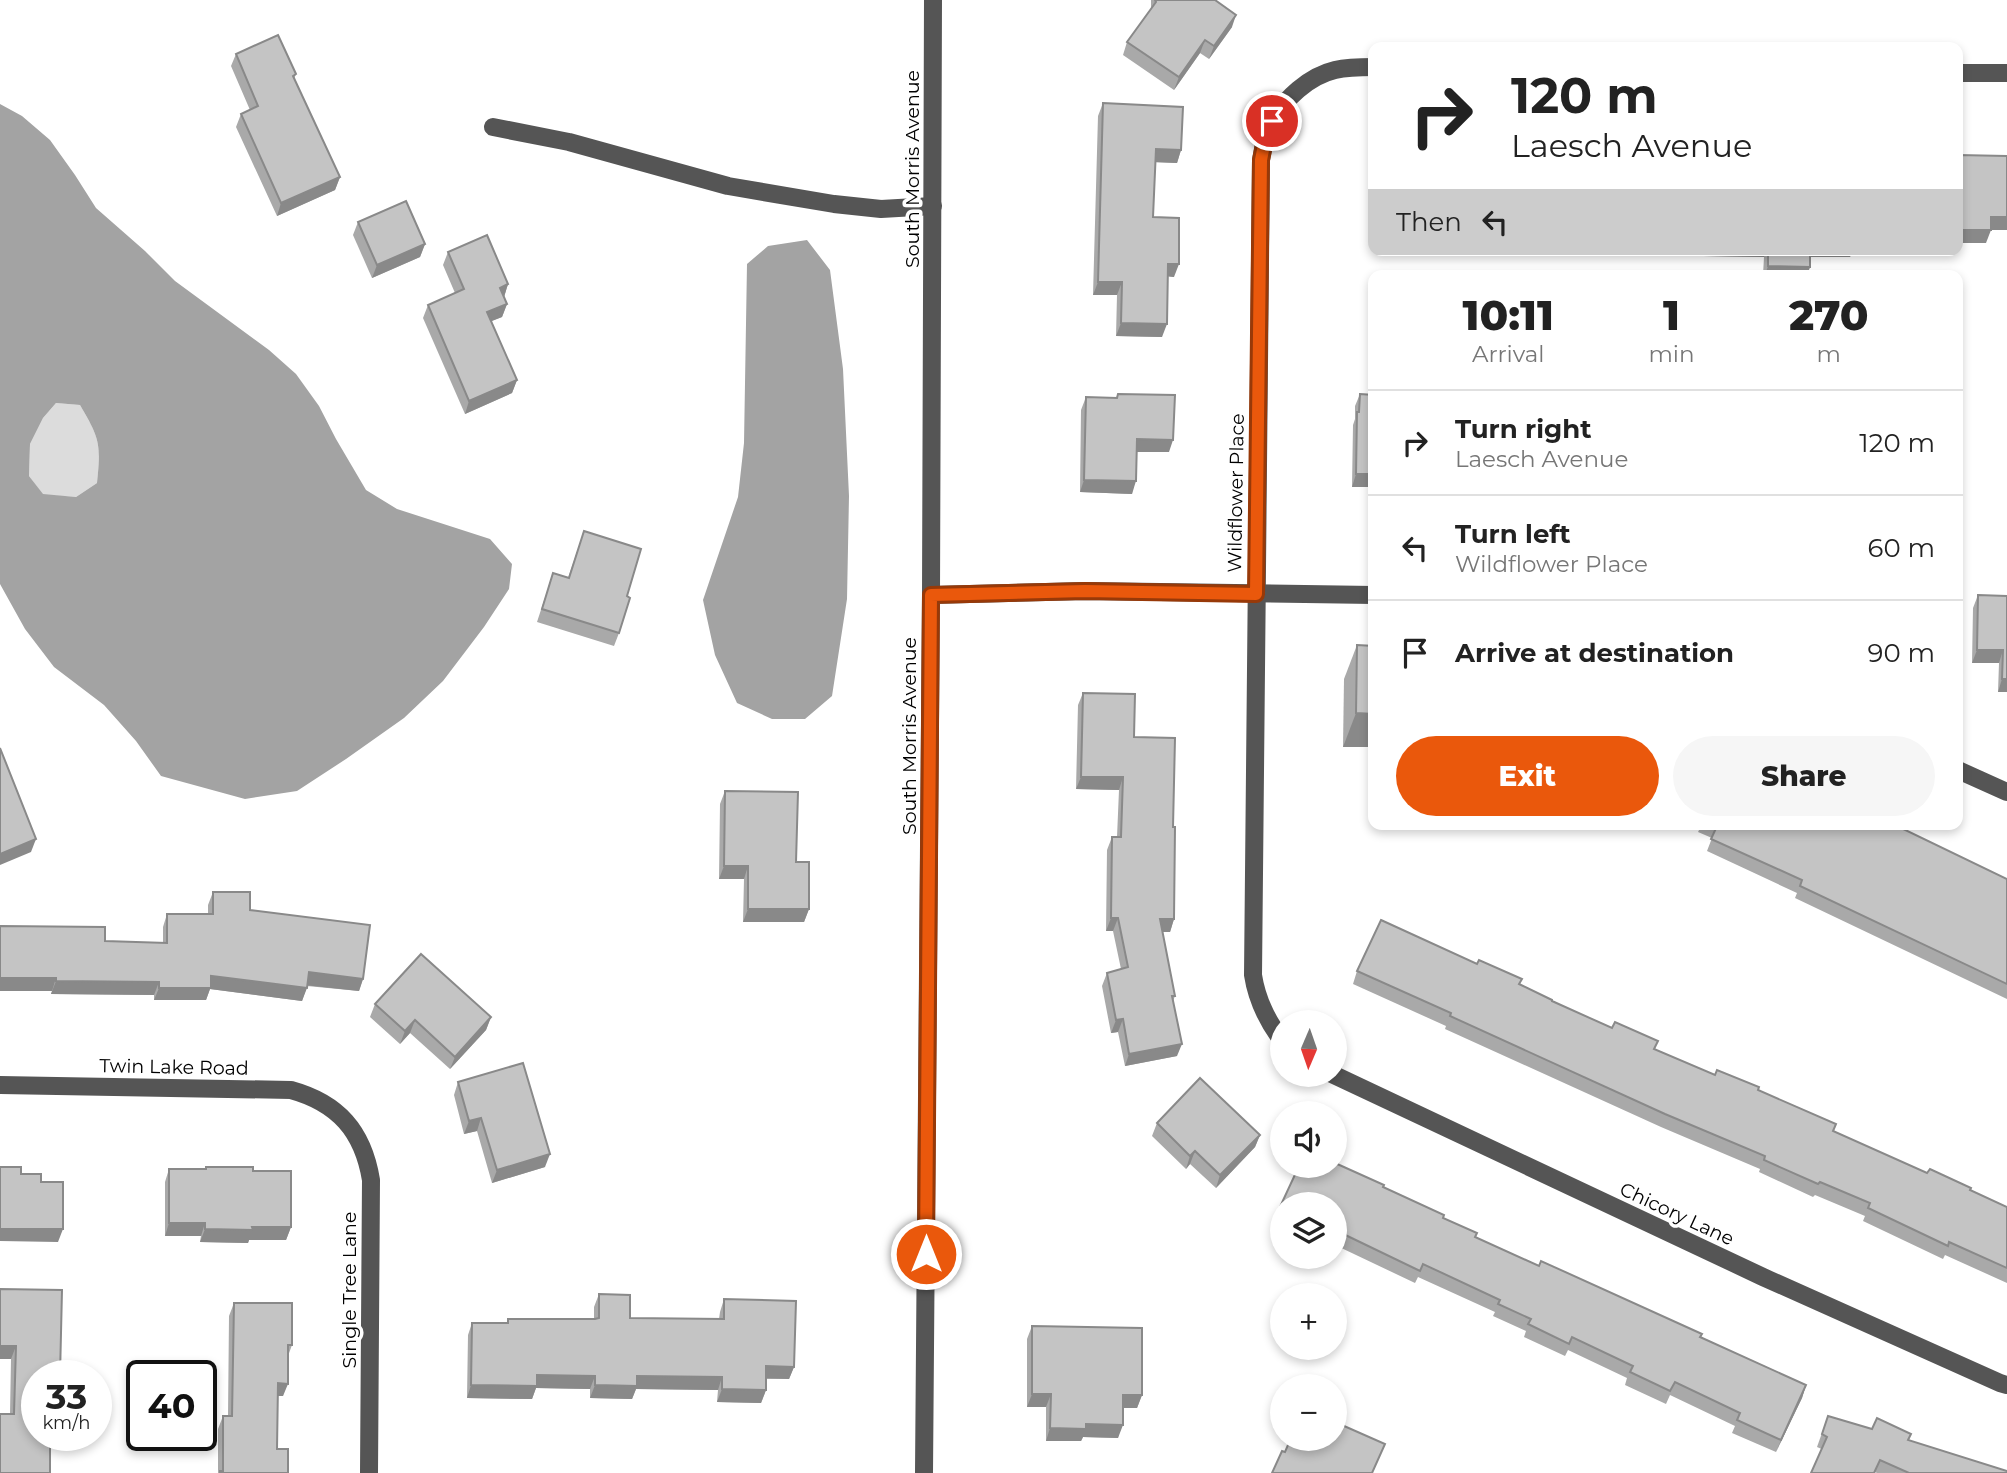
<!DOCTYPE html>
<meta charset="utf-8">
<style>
:root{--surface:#fff;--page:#f6f6f6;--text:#222;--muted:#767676;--line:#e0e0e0;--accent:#ea580c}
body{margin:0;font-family:Montserrat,sans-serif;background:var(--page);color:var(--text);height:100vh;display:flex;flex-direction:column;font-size:26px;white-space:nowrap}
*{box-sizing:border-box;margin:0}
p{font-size:23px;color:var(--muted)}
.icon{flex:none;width:38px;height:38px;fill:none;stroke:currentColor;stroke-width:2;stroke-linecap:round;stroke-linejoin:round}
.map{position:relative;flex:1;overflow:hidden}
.sheet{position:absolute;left:1368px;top:270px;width:595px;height:560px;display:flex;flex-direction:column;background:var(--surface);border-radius:14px;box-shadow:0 4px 10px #0003}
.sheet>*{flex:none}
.guide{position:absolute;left:1368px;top:42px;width:595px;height:214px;border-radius:14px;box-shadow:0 4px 10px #0003;background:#fff;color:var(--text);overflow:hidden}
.needle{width:46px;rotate:182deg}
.buttons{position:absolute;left:1270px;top:1010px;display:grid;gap:14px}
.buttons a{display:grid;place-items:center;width:77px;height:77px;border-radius:50%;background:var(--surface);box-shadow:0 4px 10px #0003;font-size:35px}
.speed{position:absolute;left:21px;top:1360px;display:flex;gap:14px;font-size:35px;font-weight:700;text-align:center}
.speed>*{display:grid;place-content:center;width:91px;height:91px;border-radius:50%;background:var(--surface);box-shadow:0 4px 10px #0003;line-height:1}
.speed small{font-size:18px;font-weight:400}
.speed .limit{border:4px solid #111;border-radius:10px;background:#fff;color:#111}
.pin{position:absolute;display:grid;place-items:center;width:60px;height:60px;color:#fff;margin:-30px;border:4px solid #fff;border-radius:50%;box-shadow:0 2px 7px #0007}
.me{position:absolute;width:77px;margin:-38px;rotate:0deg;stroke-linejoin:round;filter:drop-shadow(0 0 5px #0008)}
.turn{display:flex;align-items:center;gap:24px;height:147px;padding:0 28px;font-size:32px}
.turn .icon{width:91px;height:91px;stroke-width:2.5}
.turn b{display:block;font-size:49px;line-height:60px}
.then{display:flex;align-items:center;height:66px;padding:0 28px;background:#0003;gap:14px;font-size:26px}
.eta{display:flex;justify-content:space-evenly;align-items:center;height:119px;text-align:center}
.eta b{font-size:42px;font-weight:800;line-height:49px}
.cta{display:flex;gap:14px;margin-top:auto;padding:14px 28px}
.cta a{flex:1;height:80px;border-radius:42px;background:var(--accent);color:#fff;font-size:28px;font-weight:800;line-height:80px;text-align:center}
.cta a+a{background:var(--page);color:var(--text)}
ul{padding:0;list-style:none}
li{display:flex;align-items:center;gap:21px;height:105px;padding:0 28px;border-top:2px solid var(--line)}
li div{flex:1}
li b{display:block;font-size:26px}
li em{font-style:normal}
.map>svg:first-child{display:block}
.green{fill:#dcdcdc}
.water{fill:#a3a3a3;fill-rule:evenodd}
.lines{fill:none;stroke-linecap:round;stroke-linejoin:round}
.minor{stroke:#555;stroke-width:18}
.wall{fill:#a9a9a9}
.shaded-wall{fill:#898989}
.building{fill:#c4c4c4;stroke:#898989;stroke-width:2}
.route-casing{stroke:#983908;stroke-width:18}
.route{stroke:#ea580c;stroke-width:12}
.labels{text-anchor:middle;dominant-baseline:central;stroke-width:7;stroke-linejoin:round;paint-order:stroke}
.street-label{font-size:19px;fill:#000;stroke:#fff}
</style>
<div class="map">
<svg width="2007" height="1473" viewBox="0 0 2007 1473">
<rect width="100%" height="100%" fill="#fff"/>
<path class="green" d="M56,403L80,405C100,439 101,444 97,483L76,497L43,495L29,476L30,444L43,418Z"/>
<g class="water">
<path d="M0,104L22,116L50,140L75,175L96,208L145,251L175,281L269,350L296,374L319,406L336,439L366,490L397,509L490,539L512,564L509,589L484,627L443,681L404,718L346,759L297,791L245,799L161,776L136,741L104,705L54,667L25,629L0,584ZM56,403L80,405C100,439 101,444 97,483L76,497L43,494L29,476L30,444L43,418Z"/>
<path d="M807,240L830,270L843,369L849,496L847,599L832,696L805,719H772L737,703L715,655L703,600L738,497L744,443L747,264L768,246Z"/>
</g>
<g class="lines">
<g class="minor">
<path d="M1958,73H2007"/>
<path d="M493,127L569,142L728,186L834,204L881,209L933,206"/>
<path d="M931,595L1085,591L1374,595"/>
<path d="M1958,770L2007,792"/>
<path d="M1283,1042C1267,1021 1257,1001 1253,975L1261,160C1263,147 1266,134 1272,122C1284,99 1309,76 1335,70C1348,67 1360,67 1374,67"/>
<path d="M1332,1074L1763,1277L2000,1383L2007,1385"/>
<path d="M0,1085L291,1090C338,1103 363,1131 371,1180L369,1473"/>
<path d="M924,1473L931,595L933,0"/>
</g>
</g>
<g class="wall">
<path d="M1151,0H1215L1232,27L1209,59L1200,53L1174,90L1123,55L1127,42L1151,9Z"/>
<path d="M236,54L296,74L294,79L340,177L335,190L277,216L236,127L241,114L250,110L231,66Z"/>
<path d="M1103,103L1181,150L1177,163L1155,162L1153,217L1174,277L1168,276L1162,337L1116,336L1117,295H1093L1098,116Z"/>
<path d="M358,222L425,244L420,257L372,278L353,235Z"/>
<path d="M1643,250H1853L1850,257H1810V267L1807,275H1763L1764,257L1643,255Z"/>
<path d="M448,252L508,284L504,297L507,304L502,317L491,321L517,380L512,393L465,414L423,318L428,305L455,293L443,265Z"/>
<path d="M1118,394L1169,452H1137L1132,494L1080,492L1081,410L1086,397L1116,398Z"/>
<path d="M1360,394L1374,395V487H1352L1353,425L1355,419V406Z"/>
<path d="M584,531L627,596L619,633L614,646L537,622L553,573L568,578Z"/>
<path d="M1978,595L2007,596V692H1998L1999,663H1972L1973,608Z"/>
<path d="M1357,645L1374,747H1343L1344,679Z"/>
<path d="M1083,693L1134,737L1173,827L1174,919L1170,932H1162L1175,996L1173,1001L1177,1056L1125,1066L1118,1032L1111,1033L1102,986L1107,973L1121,969L1113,931H1106L1107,850L1112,837H1117L1119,790L1076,789L1078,705Z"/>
<path d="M725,791L796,862L809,909L804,922H743L744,879H719L720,804Z"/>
<path d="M1697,824H1893L2007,879V999L1795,898L1797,893L1707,851L1712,838L1698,832L1701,826Z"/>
<path d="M213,892L250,910L363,979L359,991L307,986L302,1001L210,989L206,1000H154V995L51,994L52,991H0L105,941L163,943V927L167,914H208V905Z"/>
<path d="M1357,971L1519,985L1552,1001L1654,1049L1715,1075L1758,1090L1834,1131L1927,1173L1970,1190L2007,1207V1283L1945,1255L1943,1259L1863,1221L1865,1216L1815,1195L1813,1197L1759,1172L1760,1169L1661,1127L1445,1029L1446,1026L1353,984Z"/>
<path d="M375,1004L491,1017L486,1030L450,1069L410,1033L400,1044L370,1017Z"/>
<path d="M458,1082L545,1167L492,1183L477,1131L464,1134L454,1095Z"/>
<path d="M1157,1123L1260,1135L1255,1147L1216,1188L1190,1164L1186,1169L1152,1136Z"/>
<path d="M1335,1163L1384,1185L1383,1187L1444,1215L1443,1218L1477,1233L1475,1237L1539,1266L1541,1261L1702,1334L1701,1337L1806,1385L1802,1398L1776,1452L1732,1433L1735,1426L1670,1395L1666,1404L1625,1385L1627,1378L1568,1350L1565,1356L1524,1337L1526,1331L1493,1316L1495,1312L1418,1277L1415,1283L1335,1245V1204H1283V1226L1274,1222L1299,1166H1335Z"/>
<path d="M206,1167L253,1171L291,1227L286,1240H249L248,1243L200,1242L201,1236H165V1182L169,1169H205Z"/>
<path d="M62,1290L37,1435L10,1414L11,1359H0Z"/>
<path d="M599,1294L630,1318L719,1319L720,1312L724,1299L794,1367L789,1379H766V1390L761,1403L717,1402L718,1390L636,1389L632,1399L590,1398V1389L536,1388L532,1399L467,1398L468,1335L472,1323H507L508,1319H594V1307Z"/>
<path d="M234,1303L292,1345L288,1356L283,1396H278L277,1449L288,1473H218V1429L223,1416H228L229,1316Z"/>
<path d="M1032,1326L1142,1395L1137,1408H1123L1118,1438L1083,1437L1081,1441H1046V1407H1027V1339Z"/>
<path d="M1828,1416L1909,1440L2007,1473H1877L1817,1447Z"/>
</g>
<g class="shaded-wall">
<path d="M1236,15L1232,27L1209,59L1214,46Z"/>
<path d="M1205,40L1200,53L1174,90L1179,77Z"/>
<path d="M1156,149L1181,150L1177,163L1151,162Z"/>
<path d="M340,177L335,190L277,216L281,203Z"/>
<path d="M1991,217H2007V230H1986Z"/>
<path d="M1958,230H1991L1986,243H1958Z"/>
<path d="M425,244L420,257L372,278L377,265Z"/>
<path d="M1645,250H1766L1764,257L1643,255Z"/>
<path d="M1807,250H1853L1850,257H1805Z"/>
<path d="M1168,264H1179L1174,277L1163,276Z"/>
<path d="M1768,266L1810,267L1807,275H1765Z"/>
<path d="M1098,282H1122L1117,295H1093Z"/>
<path d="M508,284L504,297L500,288Z"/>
<path d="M507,304L502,317L482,325L487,312Z"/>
<path d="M1121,323L1167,324L1162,337L1116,336Z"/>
<path d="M517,380L512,393L465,414L469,401Z"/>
<path d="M1137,439L1173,440L1169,452H1133Z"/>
<path d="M1356,474H1374V487H1352Z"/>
<path d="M1084,480L1136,481L1132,494L1080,492Z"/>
<path d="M1977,650H2003L1999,663H1972Z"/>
<path d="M2002,679H2007V692H1998Z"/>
<path d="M1356,713L1374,714V747H1343Z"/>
<path d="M1081,777H1123L1119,790L1076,789Z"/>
<path d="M36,839L31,852L0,865V854Z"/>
<path d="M724,866H748L744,879H719Z"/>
<path d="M748,909H809L804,922H743Z"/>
<path d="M1111,918H1118L1113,931H1106Z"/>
<path d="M1160,919H1174L1170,932H1155Z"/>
<path d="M309,972L363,979L359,991L304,985Z"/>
<path d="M211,976L307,988L302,1001L210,989L206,1000H154L159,988Z"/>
<path d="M0,978H56L52,991H0Z"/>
<path d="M56,981L159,982L154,995L51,994Z"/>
<path d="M491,1017L486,1030L450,1069L455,1057Z"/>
<path d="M1123,1019L1118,1032L1111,1033L1116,1020Z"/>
<path d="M415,1020L410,1033L400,1044L405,1031Z"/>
<path d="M1182,1044L1177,1056L1125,1066L1129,1054Z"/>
<path d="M481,1118L477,1131L464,1134L469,1121Z"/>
<path d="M1260,1135L1255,1147L1216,1188L1220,1175Z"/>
<path d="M1195,1151L1190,1164L1186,1169L1190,1156Z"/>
<path d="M550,1154L545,1167L492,1183L497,1170Z"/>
<path d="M169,1223H205L201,1236H165Z"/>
<path d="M252,1227H291L286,1240H249L248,1243L200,1242L205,1229Z"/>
<path d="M0,1229H63L58,1242L0,1241Z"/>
<path d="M0,1346H16L11,1359H0Z"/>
<path d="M766,1366L794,1367L789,1379L762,1378Z"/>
<path d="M537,1375L595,1376L590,1389L536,1388L532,1399L467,1398L471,1385Z"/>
<path d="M637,1376L722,1377L718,1390L636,1389L632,1399L590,1398L595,1385Z"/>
<path d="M278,1383L288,1384L283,1396H273Z"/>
<path d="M1806,1385L1802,1398L1776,1452L1781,1440Z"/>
<path d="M722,1389L766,1390L761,1403L717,1402Z"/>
<path d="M1032,1394H1051L1046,1407H1027Z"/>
<path d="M1123,1395H1142L1137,1408H1118Z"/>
<path d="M1086,1424L1123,1425L1118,1438L1083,1437L1081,1441H1046L1050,1428Z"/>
</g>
<g class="building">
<path d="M1155,0H1215L1236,15L1214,46L1205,40L1179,77L1127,42L1156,2Z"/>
<path d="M278,35L296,74L293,76L340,177L281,203L241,114L258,106L236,54Z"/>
<path d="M1103,103L1183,107L1181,150L1156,149L1153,217L1179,218V264H1168L1167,324L1121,323L1122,282H1098Z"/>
<path d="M1958,155L2007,156V217H1991V230H1958Z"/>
<path d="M406,201L425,244L377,265L358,222Z"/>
<path d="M487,235L508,284L500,288L507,304L487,312L517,380L469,401L428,305L464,289L448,252Z"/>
<path d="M1768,250H1810V267L1768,266Z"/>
<path d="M1118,394L1175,395L1173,440L1137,439L1136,481L1084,480L1086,397L1117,398Z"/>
<path d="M1360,394L1374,395V474H1356L1357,412H1359Z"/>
<path d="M1958,526H1960L1959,613H1958Z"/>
<path d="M584,531L641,549L627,596L630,598L619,633L542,609L553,573L569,578Z"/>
<path d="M1978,595L2007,596V679H2002L2003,650H1977Z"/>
<path d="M1357,645L1374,646V714L1356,713Z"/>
<path d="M1083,693L1135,694L1134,737L1175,738L1173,827H1175L1174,919H1160L1175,996H1172L1182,1044L1129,1054L1123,1019L1116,1020L1107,973L1128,967L1118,918H1111L1112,837H1121L1123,777H1081Z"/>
<path d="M0,748L36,839L0,854Z"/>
<path d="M725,791L798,792L796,862H809V909H748V866H724Z"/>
<path d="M1714,824H1893L2007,879V984L1800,886L1802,880L1711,839L1717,826Z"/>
<path d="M213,892H250V910L370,925L363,979L309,972L307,988L211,976V988H159V982L56,981V978H0V926L105,927V941L167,943V914H213Z"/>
<path d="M1381,920L1477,964L1479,960L1522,979L1519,984L1552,1000V1001L1612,1028L1615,1022L1658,1041L1654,1049L1715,1075L1717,1070L1759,1087L1758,1090L1836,1124L1833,1131L1927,1173L1930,1169L1971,1188L1970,1190L2007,1207V1268L1949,1242L1948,1246L1868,1208L1870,1203L1820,1182L1818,1184L1764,1160L1765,1156L1665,1114L1450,1016L1451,1013L1357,971Z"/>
<path d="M421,954L491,1017L455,1057L415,1020L405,1031L375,1004Z"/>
<path d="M523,1063L550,1154L497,1170L481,1118L469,1121L458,1082Z"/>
<path d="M1200,1078L1260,1135L1220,1175L1195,1151L1190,1156L1157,1123Z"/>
<path d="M1335,1163L1384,1185L1383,1187L1444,1215L1443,1218L1477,1233L1475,1237L1539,1266L1541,1261L1702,1334L1700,1337L1806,1385L1781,1440L1737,1420L1740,1413L1675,1382L1670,1391L1630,1372L1633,1366L1572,1337L1569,1344L1528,1324L1531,1319L1498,1304L1500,1300L1423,1264L1420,1271L1335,1230V1204H1283V1211L1279,1209L1299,1166H1335Z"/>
<path d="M0,1167H21V1174H41V1182H63V1229H0Z"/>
<path d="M206,1167H253V1171H291V1227H252L253,1230L205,1229V1223H169V1169H206Z"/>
<path d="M0,1289L62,1290L60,1376H37V1435H50V1473H0V1414H14L16,1346H0Z"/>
<path d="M599,1294L630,1295V1318L724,1319V1299L796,1301L794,1367L766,1366V1390L722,1389V1377L637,1376V1386L595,1385V1376L537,1375V1386L471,1385L472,1323H508V1319H595L599,1318Z"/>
<path d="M234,1303H292V1345H288V1384L278,1383L277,1449H288V1473H220V1471H223V1416H232Z"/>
<path d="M1032,1326L1142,1328V1395H1123V1425L1086,1424V1429L1050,1428L1051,1394H1032Z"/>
<path d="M1828,1416L1872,1429L1877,1418L1911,1434L1908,1440L2007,1471V1473H1909L1880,1460L1874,1473H1811L1827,1437L1822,1434Z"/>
<path d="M1335,1422L1385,1444L1372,1473H1272L1282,1451L1285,1452L1291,1438H1335Z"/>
</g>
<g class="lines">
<defs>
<path id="route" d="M926,1254L931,595L1085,591L1256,594L1261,160L1265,140L1272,121"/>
</defs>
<use href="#route" class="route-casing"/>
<use href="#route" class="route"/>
</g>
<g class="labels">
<g class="street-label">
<text transform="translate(912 169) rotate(-90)">South Morris Avenue</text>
<text transform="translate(1236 493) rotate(-89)">Wildflower Place</text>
<text transform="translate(909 736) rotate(-90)">South Morris Avenue</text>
<text transform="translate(174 1067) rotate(1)">Twin Lake Road</text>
<text transform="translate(1677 1214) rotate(25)">Chicory Lane</text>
<text transform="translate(349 1290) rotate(-90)">Single Tree Lane</text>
</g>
</g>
</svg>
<div class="buttons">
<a><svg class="needle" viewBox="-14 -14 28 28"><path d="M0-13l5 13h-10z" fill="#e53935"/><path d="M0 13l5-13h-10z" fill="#767676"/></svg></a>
<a><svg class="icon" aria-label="sound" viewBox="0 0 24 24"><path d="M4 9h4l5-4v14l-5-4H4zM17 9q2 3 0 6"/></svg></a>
<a><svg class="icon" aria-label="layers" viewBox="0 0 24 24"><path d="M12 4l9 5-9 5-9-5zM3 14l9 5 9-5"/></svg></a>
<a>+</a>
<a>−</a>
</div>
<div class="speed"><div>33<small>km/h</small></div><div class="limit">40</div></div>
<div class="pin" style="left:1272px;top:121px;background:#d93025"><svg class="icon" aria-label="arrive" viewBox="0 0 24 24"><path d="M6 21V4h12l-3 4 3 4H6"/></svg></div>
<svg class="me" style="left:926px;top:1254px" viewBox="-20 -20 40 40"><circle r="17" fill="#ea580c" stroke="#fff" stroke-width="3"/><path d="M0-11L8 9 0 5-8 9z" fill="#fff"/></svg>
<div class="guide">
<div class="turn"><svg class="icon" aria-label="right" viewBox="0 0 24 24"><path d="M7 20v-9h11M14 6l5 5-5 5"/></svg><div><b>120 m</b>Laesch Avenue</div></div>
<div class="then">Then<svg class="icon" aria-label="left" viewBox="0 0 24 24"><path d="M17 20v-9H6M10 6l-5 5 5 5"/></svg></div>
</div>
<section class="sheet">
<div class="eta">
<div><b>10:11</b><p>Arrival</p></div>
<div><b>1</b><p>min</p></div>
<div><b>270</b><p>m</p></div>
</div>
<ul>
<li><svg class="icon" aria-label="right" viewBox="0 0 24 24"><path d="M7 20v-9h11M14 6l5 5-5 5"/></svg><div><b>Turn right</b><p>Laesch Avenue</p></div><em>120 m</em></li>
<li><svg class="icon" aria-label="left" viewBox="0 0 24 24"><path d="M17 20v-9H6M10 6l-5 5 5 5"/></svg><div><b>Turn left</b><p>Wildflower Place</p></div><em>60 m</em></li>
<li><svg class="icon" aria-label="arrive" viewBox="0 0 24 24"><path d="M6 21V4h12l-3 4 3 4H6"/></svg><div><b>Arrive at destination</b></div><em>90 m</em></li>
</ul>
<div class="cta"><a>Exit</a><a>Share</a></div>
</section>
</div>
